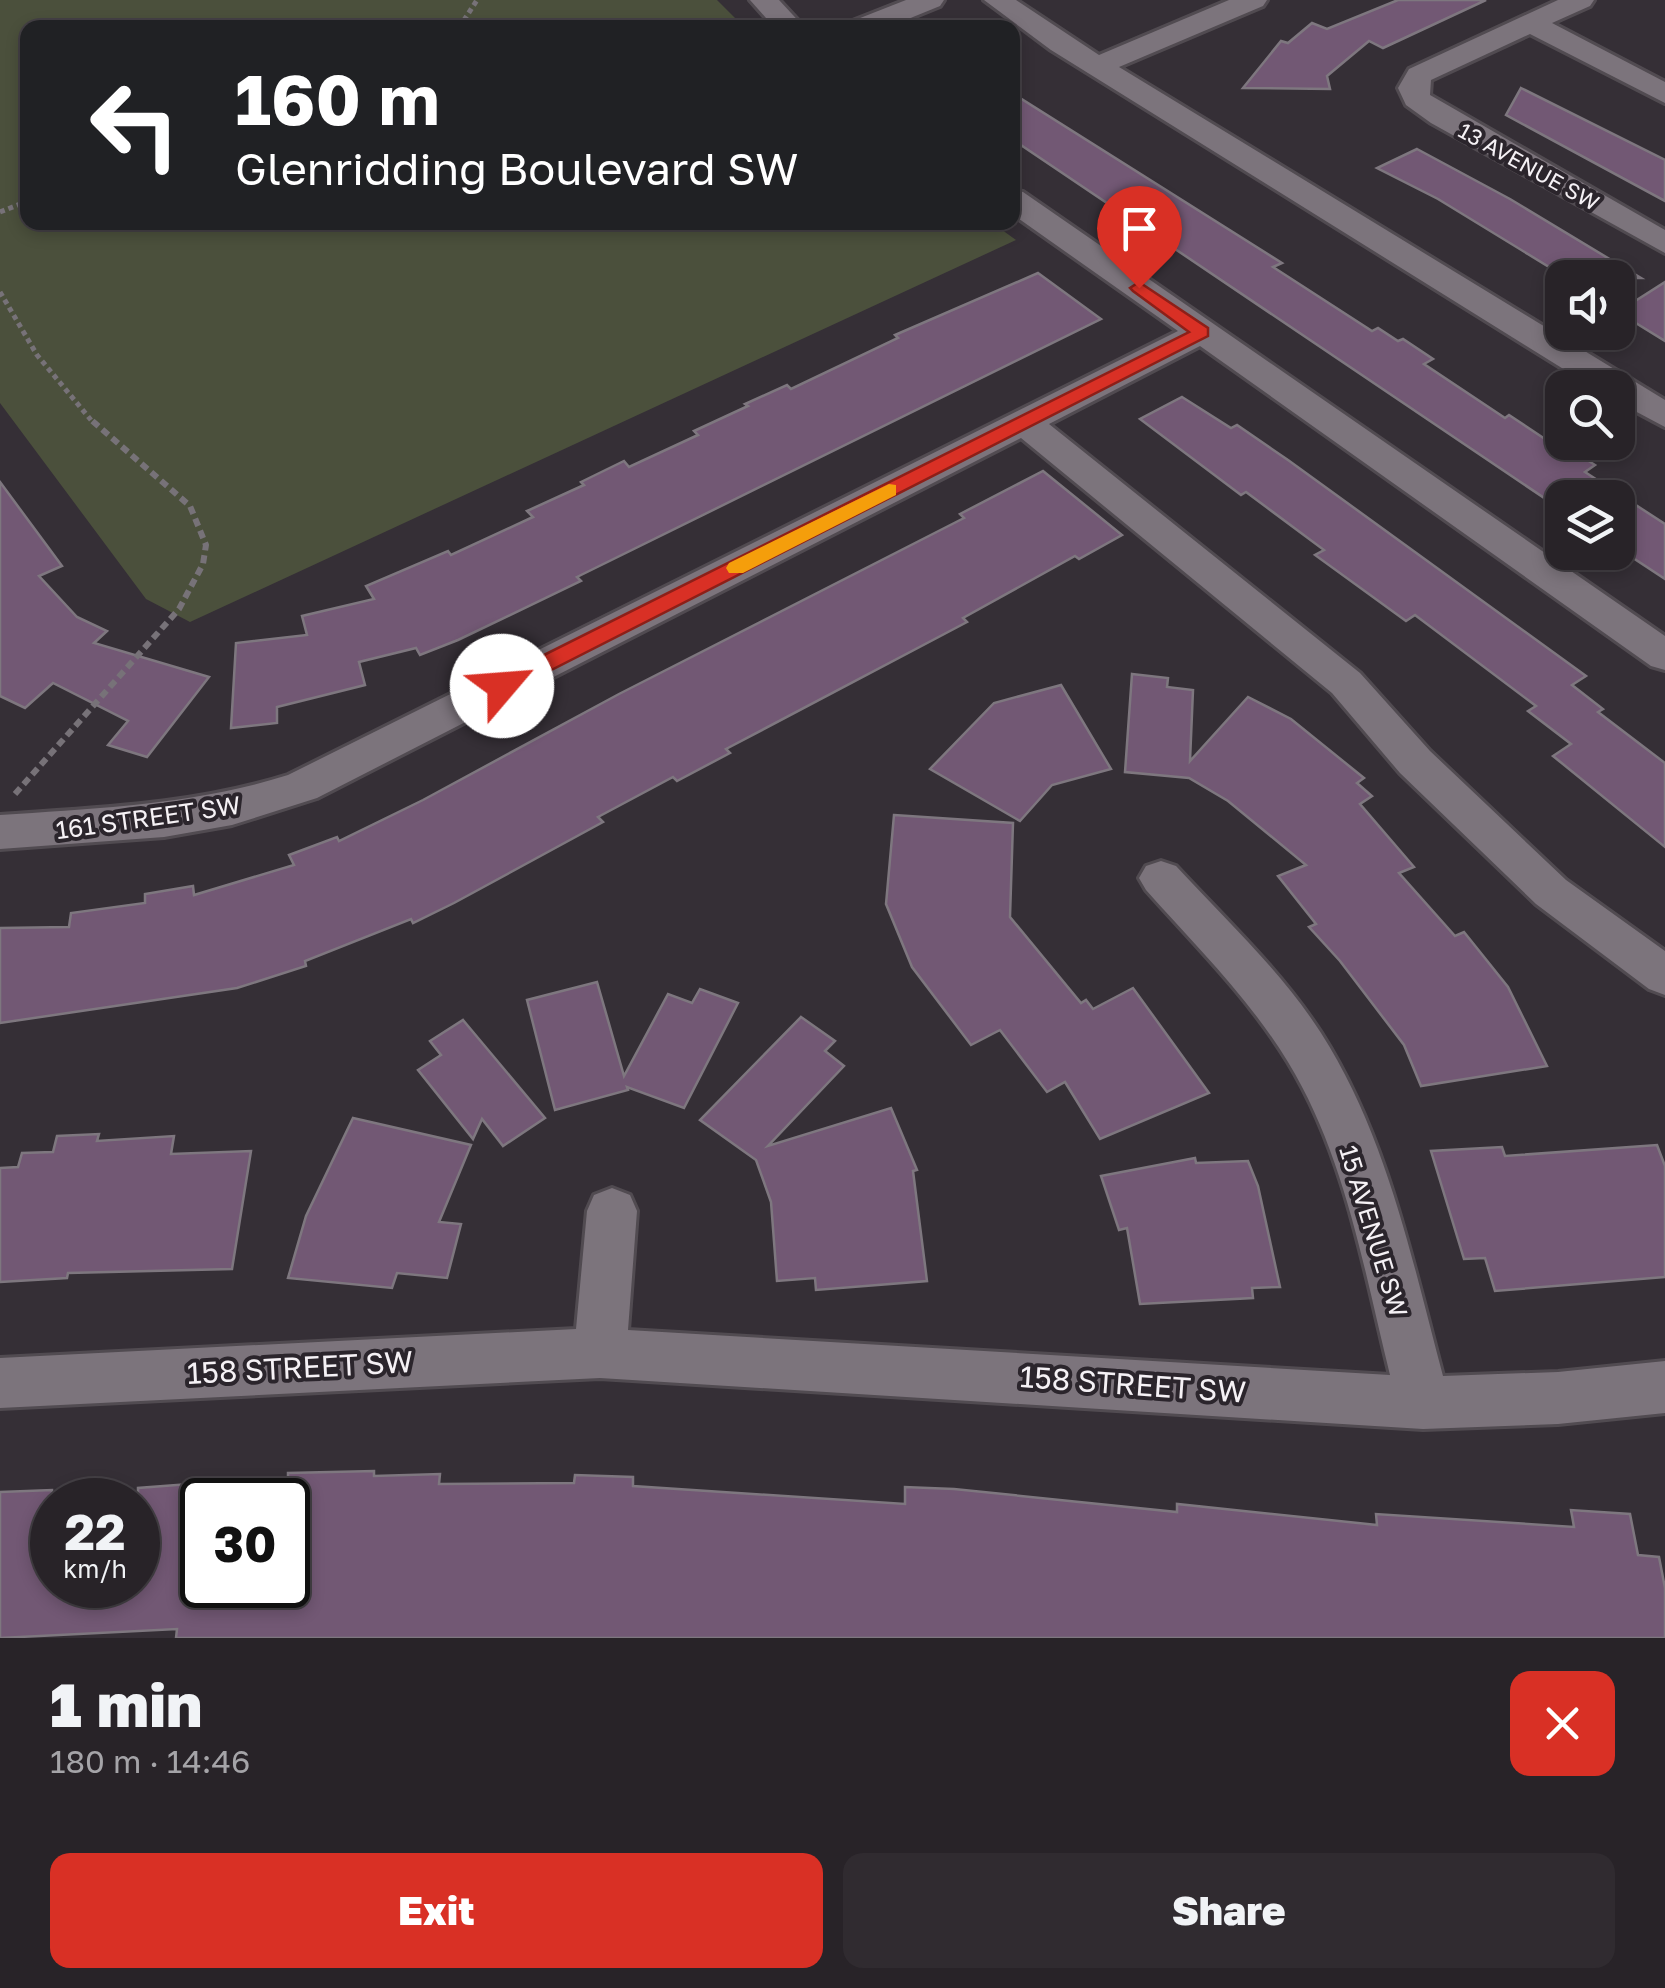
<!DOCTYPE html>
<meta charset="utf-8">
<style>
:root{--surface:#282328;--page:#302b30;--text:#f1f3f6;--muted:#a5a4a8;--line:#444045;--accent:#d93025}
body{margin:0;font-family:"Golos Text",sans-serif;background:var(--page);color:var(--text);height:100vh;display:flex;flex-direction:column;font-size:38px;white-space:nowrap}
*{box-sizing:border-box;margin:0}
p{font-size:32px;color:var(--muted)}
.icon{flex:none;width:55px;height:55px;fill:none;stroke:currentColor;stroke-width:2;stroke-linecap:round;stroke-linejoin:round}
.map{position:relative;height:1638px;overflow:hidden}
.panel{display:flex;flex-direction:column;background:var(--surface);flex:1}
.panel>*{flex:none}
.hud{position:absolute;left:20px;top:20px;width:1000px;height:210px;border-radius:20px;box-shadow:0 5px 15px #0003,0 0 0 2px var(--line);background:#202124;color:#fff;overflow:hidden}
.fabs{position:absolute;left:1545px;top:260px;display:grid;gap:20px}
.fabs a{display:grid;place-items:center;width:90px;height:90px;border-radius:20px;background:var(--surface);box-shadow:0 5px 15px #0003,0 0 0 2px var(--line);font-size:50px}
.speed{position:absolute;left:30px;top:1478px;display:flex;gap:20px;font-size:50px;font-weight:700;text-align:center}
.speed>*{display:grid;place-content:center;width:130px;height:130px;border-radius:50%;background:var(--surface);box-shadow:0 5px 15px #0003,0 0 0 2px var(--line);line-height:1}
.speed small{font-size:25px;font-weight:400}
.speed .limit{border:5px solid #111;border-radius:15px;background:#fff;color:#111}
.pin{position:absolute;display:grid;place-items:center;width:85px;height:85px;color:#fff;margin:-102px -42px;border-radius:50% 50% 50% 0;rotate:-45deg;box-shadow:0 0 10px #0007}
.pin .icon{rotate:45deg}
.me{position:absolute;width:110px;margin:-55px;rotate:63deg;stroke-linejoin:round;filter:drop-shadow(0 0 8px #0008)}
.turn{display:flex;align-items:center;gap:35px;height:210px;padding:0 50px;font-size:45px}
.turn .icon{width:130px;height:130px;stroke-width:2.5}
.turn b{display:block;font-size:70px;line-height:85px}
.round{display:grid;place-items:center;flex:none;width:105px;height:105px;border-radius:20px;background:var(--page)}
.headline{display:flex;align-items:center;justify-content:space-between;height:170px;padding:0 50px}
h1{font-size:60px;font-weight:800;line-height:75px}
.button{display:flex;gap:20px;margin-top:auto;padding:20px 50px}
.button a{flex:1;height:115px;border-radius:20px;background:var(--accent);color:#fff;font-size:40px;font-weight:800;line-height:115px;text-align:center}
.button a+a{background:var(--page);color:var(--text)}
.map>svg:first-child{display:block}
.green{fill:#4b503c}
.building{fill:#725874;stroke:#7e777f;stroke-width:2.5}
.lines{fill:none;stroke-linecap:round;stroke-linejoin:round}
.minor-casing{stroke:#514b51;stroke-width:6}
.path-far1{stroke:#777278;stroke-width:5;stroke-dasharray:5 4;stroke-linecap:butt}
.path{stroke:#777278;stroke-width:6;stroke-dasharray:8 5;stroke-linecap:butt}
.minor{fill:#7c747c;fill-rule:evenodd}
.route{fill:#d93025;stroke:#8d1f18;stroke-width:2.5}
.slow{fill:#f59e0b}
.labels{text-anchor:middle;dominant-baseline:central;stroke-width:8;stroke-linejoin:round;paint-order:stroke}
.far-street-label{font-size:22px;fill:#f5f1f5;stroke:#2b252c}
.street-label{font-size:25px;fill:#f5f1f5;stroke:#2b252c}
.near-street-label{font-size:30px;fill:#f5f1f5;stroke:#2b252c}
</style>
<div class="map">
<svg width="1665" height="1638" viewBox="0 0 1665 1638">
<rect width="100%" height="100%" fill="#352f36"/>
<path class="green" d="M0,0H717L744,27L28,28V222H991L1016,240L190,622L146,599L0,403Z"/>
<g class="building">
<path d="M1398,0H1486L1383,48L1369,41L1327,76L1330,89L1243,88L1281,41L1288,43L1312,23L1327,29Z"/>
<path d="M1521,88L1665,160V201L1506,115Z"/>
<path d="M1012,93L1282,263L1273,267L1372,331L1378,328L1398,341L1403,339L1433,359L1424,364L1505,418L1509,415L1557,447L1562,444L1595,465L1585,472L1665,524V579L1618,548V498H1562V510L1012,139Z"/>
<path d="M1417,149L1510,199L1641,278H1567L1438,199L1377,168Z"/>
<path d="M1038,273L1101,319L577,577L581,581L458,640L420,655L416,648L359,662L365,685L277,707V723L231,728L236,643L307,635L302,616L374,599L366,586L448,551L451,555L533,517L527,511L584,485L581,482L624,461L629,467L698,435L694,431L748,406L745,404L787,385L791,389L898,338L895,335Z"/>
<path d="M1665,282V341L1618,312Z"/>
<path d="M1182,397L1231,428L1237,425L1288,460L1586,676L1572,685L1603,709L1598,712L1665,763V847L1553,756L1571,744L1528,711L1536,706L1415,615L1406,621L1315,555L1324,550L1246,492L1241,495L1140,419Z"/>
<path d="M1043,471L1122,535L1079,559L1075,556L963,618L967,622L726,749L730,753L677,781L673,777L598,817L603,822L454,903L413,923L411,919L305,961L306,966L237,988L0,1023V928L69,927L71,913L145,903V894L193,886L194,895L294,865L289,855L337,837L339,841L423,800L619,694L964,518L960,514Z"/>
<path d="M0,482L62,566L39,576L77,617L107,631L94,643L209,677L147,757L108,745L128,721L53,683L25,708L0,696Z"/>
<path d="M1132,674L1168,678L1167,687L1193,690L1190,761L1248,697L1291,719L1364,778L1357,783L1372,796L1360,804L1414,867L1399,873L1455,936L1464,932L1508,987L1547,1066L1421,1086L1404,1045L1340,961L1309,927L1316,924L1278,876L1306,865L1228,801L1189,778L1125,772Z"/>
<path d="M1061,685L1111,769L1052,785L1020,821L930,769L994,703Z"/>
<path d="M894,815L1013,823L1010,917L1081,1003L1086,1000L1093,1009L1133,988L1209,1093L1100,1139L1065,1082L1047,1092L1000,1030L971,1045L912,967L886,904Z"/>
<path d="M597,982L624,1076L668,994L692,1003L700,989L738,1003L684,1108L627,1087L628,1090L555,1110L527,1000Z"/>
<path d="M801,1017L835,1041L825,1051L844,1066L768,1146L891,1108L917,1170L913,1171L927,1281L816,1290L815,1278L777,1281L771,1202L756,1160L700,1120Z"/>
<path d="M463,1020L545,1118L503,1146L482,1119L473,1139L418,1070L441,1055L430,1041Z"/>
<path d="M353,1118L471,1145L439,1222L461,1224L447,1278L397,1273L392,1288L288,1278L306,1216Z"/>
<path d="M99,1134L97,1141L174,1136L171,1154L251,1151L232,1269L68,1273L67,1278L0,1282V1168L18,1167L22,1153L53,1152L57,1136Z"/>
<path d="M1657,1145L1665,1166V1277L1495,1291L1485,1258L1464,1259L1431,1151L1502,1147L1505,1156Z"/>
<path d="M1195,1158L1196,1163L1248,1161L1258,1186L1280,1287L1252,1288L1253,1298L1140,1304L1127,1228L1119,1230L1101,1176Z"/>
<path d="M374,1471V1476L440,1474L439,1484L574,1483L575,1475L633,1477V1486L905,1504V1487L954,1489L1177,1512V1504L1377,1525L1376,1514L1574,1527L1571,1510L1630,1514L1638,1555L1659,1557L1665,1588V1638H176L177,1629L0,1638V1492L52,1490V1585H138V1488L202,1483V1585H288V1473Z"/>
</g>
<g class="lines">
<defs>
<g id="minor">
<path d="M750,0H779L805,28H775Z"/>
<path d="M906,0H944L940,6L886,28H846L850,22Z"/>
<path d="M984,0H1016L1099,55L1229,0H1267L1263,6L1119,67L1665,400V427L1618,402V388H1594L1051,50Z"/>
<path d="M1558,0H1594L1590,6L1552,23L1665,82V103L1530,34L1431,80L1430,95L1665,230V253L1431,123L1406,105L1398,88L1409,69Z"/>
<path d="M1012,190L1023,192L1665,636V670L1651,666L1200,346L1049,424L1360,673L1430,751L1566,880L1665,951V995L1649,989L1536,904L1400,773L1332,693L1021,438L317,798L232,825L164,837L0,849V815C98,808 193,805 288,775L1178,331L1012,214Z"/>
<path d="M1161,861L1176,866C1226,920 1281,971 1321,1033C1387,1136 1412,1260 1443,1376L1558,1372L1665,1361V1413L1558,1424L1423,1429L600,1378L0,1408V1358L576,1329L587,1211L594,1195L612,1188L630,1195L637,1211L628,1330L1390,1375C1364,1270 1345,1155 1288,1062C1249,998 1195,945 1146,890L1139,878L1146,866Z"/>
</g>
</defs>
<use href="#minor" class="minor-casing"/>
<g class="path-far1">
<path d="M459,28L477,0"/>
<path d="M0,212L28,201"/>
<path d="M0,292L37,355L91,420"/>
</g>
<path class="path" d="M15,794L179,609L203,564L206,545L190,506L89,418"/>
<use href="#minor" class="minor"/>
</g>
<path class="route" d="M1139,282L1208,328V336L510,691H494L491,686L494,680L1189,332L1133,291L1130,288Z"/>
<path class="slow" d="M889,484L896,485V495L743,573H729L726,568L729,563Z"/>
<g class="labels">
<g class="far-street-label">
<text transform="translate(1529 166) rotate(29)">13 AVENUE SW</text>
</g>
<g class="street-label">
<text transform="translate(148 817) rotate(-8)">161 STREET SW</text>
<text transform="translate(1374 1231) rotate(73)">15 AVENUE SW</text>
</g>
<g class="near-street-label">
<text transform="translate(300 1367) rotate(-3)">158 STREET SW</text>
<text transform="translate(1133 1384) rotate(4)">158 STREET SW</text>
</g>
</g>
</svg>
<div class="fabs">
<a><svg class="icon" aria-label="sound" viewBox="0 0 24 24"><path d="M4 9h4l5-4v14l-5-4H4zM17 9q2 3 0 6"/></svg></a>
<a><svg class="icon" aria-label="search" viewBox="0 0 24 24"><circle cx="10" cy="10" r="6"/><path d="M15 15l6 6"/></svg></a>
<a><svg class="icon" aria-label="layers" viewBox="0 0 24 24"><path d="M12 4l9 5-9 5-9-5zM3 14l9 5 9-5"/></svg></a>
</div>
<div class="speed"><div>22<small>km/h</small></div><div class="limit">30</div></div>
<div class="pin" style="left:1139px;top:288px;background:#d93025"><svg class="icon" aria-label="arrive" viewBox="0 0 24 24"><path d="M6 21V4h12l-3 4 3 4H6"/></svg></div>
<svg class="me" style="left:502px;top:686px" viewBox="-20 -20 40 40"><circle r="19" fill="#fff"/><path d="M0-13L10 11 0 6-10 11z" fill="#d93025"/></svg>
<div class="hud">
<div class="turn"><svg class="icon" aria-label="left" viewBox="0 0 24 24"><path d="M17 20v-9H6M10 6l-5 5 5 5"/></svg><div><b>160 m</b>Glenridding Boulevard SW</div></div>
</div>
</div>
<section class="panel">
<div class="headline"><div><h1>1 min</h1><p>180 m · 14:46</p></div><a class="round" style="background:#d93025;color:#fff"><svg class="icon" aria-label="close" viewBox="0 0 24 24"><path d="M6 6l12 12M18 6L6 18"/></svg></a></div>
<div class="button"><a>Exit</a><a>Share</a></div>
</section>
